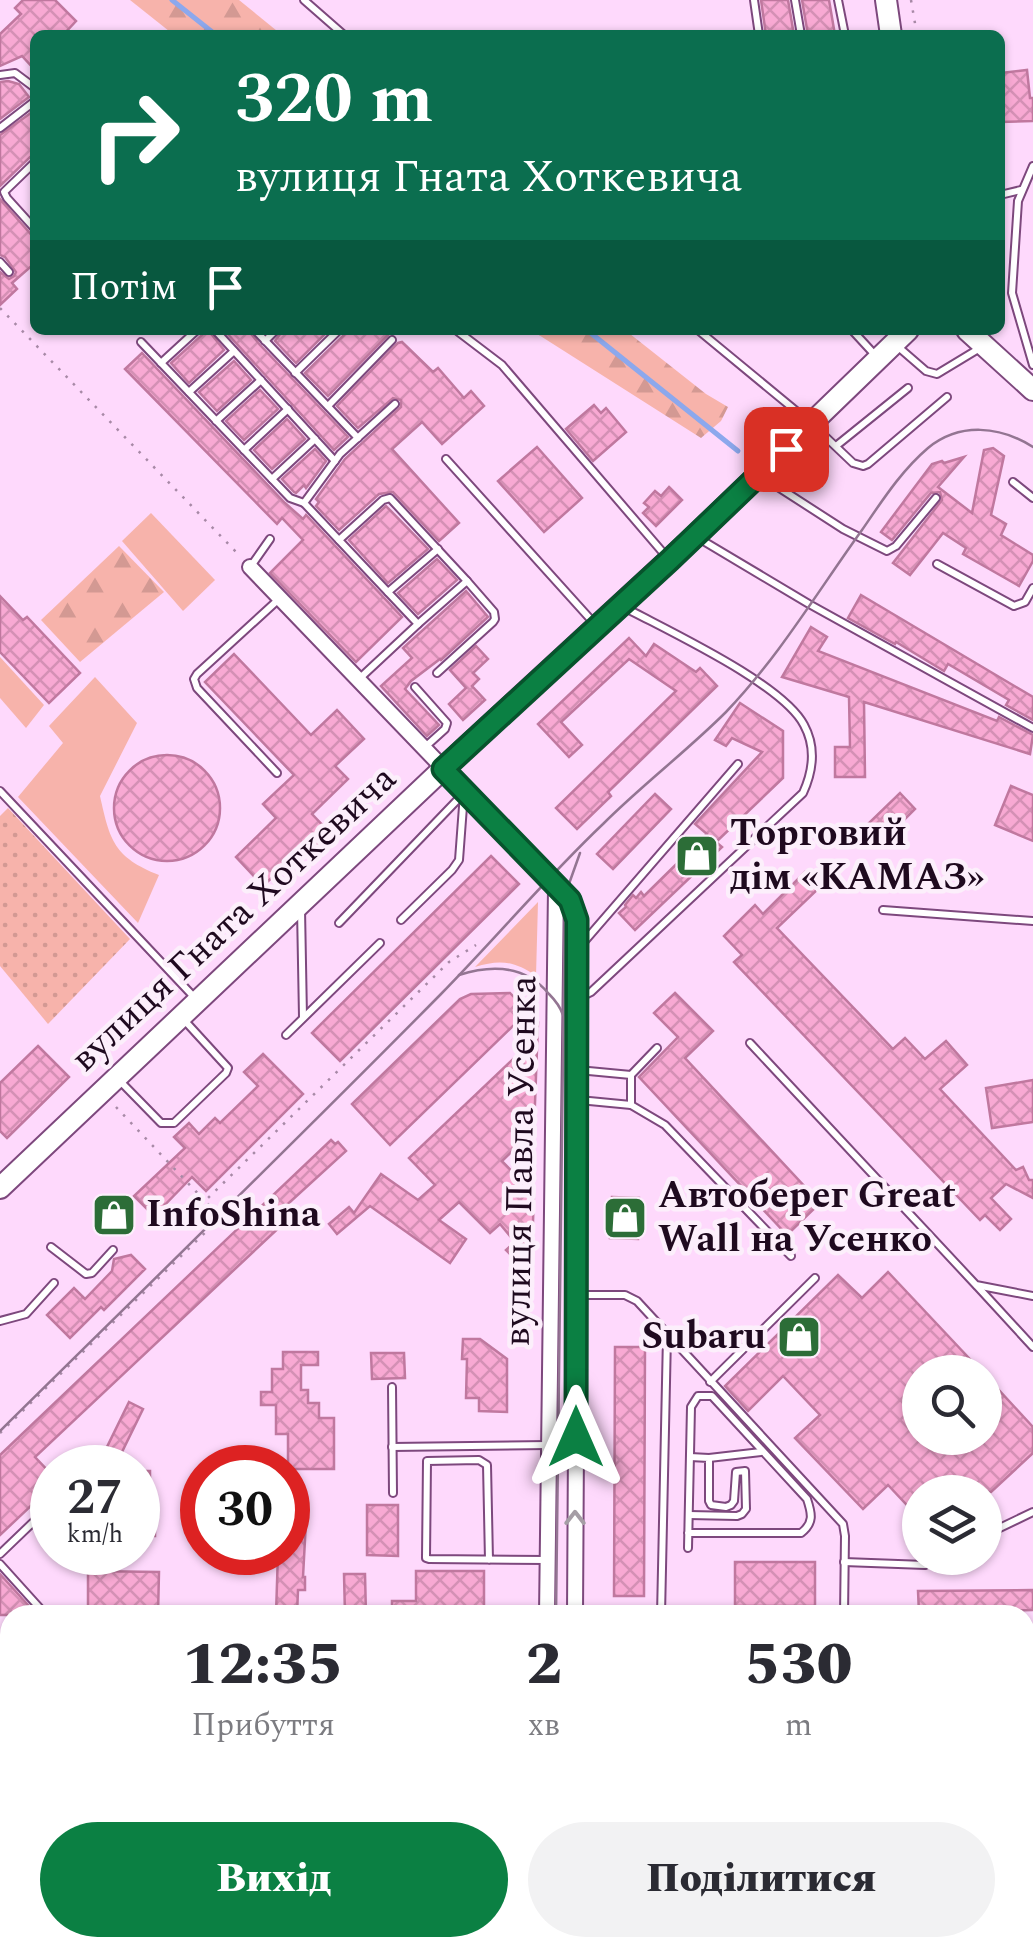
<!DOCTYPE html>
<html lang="uk">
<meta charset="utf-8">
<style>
:root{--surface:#fff;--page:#f2f2f3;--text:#2b2b33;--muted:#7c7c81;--accent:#0b8043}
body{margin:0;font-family:Spectral,serif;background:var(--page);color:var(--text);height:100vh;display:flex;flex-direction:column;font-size:38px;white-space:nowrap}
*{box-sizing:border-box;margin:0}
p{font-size:32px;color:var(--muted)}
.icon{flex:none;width:55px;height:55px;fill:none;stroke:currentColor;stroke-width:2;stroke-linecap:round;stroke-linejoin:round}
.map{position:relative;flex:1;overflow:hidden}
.sheet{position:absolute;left:0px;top:1605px;width:1035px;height:352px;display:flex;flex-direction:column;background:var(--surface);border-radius:30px 30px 0 0;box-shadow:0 2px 8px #0004}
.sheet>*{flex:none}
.top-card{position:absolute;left:30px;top:30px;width:975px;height:305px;border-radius:15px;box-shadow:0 2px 8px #0004;background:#0b6e4f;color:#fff;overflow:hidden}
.buttons{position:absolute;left:902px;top:1355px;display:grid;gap:20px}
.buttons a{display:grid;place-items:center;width:100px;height:100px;border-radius:50%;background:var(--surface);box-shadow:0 2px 8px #0004;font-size:50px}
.speed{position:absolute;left:30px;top:1445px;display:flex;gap:20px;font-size:50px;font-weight:700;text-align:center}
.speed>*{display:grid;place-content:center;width:130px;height:130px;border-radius:50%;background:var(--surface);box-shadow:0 2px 8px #0004;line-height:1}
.speed small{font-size:25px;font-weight:400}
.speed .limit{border:15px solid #d22;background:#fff;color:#111}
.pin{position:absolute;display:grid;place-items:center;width:85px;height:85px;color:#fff;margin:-42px;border-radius:20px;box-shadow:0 5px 15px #0006}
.me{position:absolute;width:110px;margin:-55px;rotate:0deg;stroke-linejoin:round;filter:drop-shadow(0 0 8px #0008)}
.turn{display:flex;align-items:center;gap:35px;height:210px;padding:0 40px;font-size:45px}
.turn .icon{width:130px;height:130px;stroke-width:2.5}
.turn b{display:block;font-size:70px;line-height:85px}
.then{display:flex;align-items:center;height:95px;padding:0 40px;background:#0003;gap:20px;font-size:38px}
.eta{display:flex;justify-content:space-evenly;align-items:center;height:170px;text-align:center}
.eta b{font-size:60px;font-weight:800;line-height:70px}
.button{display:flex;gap:20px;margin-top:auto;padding:20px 40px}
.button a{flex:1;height:115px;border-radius:60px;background:var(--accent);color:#fff;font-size:40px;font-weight:800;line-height:115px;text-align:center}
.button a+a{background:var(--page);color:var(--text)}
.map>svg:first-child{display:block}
.grass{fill:#f7b3ab}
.forest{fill:url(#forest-firs)}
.park{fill:url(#park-dots)}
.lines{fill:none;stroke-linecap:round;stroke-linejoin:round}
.stream{stroke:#8ca8ed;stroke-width:5}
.building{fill:url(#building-cross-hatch);stroke:#c0789f;stroke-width:2.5}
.lane-casing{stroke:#7d487d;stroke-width:10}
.street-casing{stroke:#7d487d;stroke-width:18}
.secondary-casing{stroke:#7d487d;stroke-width:24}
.path{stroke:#a789a6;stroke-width:2.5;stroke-dasharray:2.5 8;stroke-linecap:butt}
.lane{stroke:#fff;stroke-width:6}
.street{stroke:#fff;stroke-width:14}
.secondary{stroke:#fff;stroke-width:20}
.tram{stroke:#937592;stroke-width:2.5}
.oneway{stroke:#a59da5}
.route-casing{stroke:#07532c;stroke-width:25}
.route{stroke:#0b8043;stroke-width:18}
.labels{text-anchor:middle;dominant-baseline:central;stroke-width:9;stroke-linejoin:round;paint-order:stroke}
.poi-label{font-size:38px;font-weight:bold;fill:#1f0a1f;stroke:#fceffb;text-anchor:start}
.street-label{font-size:38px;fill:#1f0a1f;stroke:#fceffb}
</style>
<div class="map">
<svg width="1033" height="1957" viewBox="0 0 1033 1957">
<defs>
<pattern id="forest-firs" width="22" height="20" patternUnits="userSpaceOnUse" patternTransform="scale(2.5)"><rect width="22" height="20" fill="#f7b3ab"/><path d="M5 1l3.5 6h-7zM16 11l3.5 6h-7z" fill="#d39993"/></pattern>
<pattern id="park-dots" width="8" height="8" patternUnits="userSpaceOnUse" patternTransform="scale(2.5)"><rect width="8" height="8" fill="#f7b3ab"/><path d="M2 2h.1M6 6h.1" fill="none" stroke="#d39993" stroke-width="1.8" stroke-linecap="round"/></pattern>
<pattern id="building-cross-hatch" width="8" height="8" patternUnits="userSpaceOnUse" patternTransform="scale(2.5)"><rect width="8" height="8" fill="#f8a9d3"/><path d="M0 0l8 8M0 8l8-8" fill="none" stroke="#d490b5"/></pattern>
</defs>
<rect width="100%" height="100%" fill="#fed9fc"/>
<g class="grass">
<path d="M151,513L215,580L183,611L122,541Z"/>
<path d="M0,657L44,705L26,728L0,698Z"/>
<path d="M95,677L137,723L100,796C110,841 114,857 159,875L138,923L18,797L63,743L49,726Z"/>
<path d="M538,902L536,976C514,961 500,959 475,967Z"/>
</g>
<g class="forest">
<path d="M130,0H239L282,35H174Z"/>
<path d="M531,330H625L706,394L728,407L721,421L701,438Z"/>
<path d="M119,546L164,592L80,662L41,620Z"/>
</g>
<path class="park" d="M8,808L130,939L48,1024L0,966V816Z"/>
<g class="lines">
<g class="stream">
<path d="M172,0L216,35"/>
<path d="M587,330L738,451"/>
</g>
</g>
<g class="building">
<path d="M23,0H55L76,21L63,35H35V70L22,56L0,66V34L21,14L15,8Z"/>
<path d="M761,0H788L794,35H766Z"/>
<path d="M802,0H829L835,35H808Z"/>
<path d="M1027,70L1030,98H1033V121L1000,122V73Z"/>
<path d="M8,81L19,84L29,97L0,119V82Z"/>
<path d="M35,110V155L30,157L0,186V135Z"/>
<path d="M0,199L35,239V263L12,283L17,289L0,305V272L9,279L14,276L16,272L5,257L0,255Z"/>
<path d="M204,330H208L224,350L189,383L171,363L202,335Z"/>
<path d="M224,330H248L260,345L348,437L334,450Z"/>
<path d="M283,330H329L296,363L275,341Z"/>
<path d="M346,330H385L389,334L328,396L305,373L344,335Z"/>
<path d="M402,342L433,372L438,368L464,398L471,391L484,406L442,444L422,422L392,449L459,523L439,541L393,492L379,494L339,530L316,506L319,502L316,499L345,459L401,407V400L393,398L358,428L337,406L398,343Z"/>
<path d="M142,353L285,503L303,519L306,515L402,617L356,662L270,573L303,540L282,518L277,524L125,369Z"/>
<path d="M234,361L251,380L217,411L199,392Z"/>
<path d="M260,390L278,409L244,440L226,421Z"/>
<path d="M594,405L601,413L606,408L626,432L593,461L566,429Z"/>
<path d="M287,419L305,439L272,469L254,450Z"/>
<path d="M537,447L582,498L544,532L498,481Z"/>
<path d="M993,448L1004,456L991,515L1006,524L1001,535L1033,555V561L1019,586L963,554L966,548L943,533L910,575L893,563L942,500L940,492L931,493L892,540L881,532L932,464L942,461L944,463L964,457L938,487L972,513L984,450Z"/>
<path d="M315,449L326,461L306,488L304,485L296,493L294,492L282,479Z"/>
<path d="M669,487L682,500L656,526L643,513L649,507L644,503L655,491L661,496Z"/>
<path d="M386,506L428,549L388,583L349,540Z"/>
<path d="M437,559L457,580L418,614L398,593Z"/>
<path d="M466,591L488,617L441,660L440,659L411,681L405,689L439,725L427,736L381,686L412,658L403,648Z"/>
<path d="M861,595L1033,697V720L1006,705L1009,700L948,664L944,671L896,642L895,644L848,618Z"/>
<path d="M0,596L23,620L27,617L80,673L49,703L0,652Z"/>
<path d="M811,627L827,637L818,651L997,721L999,717L1033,735L1030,754L864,702L865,777H835V747H850L849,697L782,677Z"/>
<path d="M629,638L646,656L654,644L696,672L700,668L717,686L608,792L611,796L577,829L556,808L676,691L629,659L561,722L582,745L569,757L538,724Z"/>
<path d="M476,646L488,659L473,673L479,679L472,686L485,700L463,720L449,704L466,688L450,670Z"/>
<path d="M234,654L311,735L337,710L364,739L335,766L348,779L312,814L331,834L310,854L304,847L263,886L236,857L276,818L263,804L294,775L205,682Z"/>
<path d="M740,703L783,731V778L716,842L722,847L635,930L619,913L626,907L625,905L633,895L636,898L641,892L644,896L707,834L695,824L762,752L732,738L726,746L715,740Z"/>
<circle cx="167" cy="808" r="53"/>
<path d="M1011,786L1033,795V841L995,825Z"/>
<path d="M900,793L915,809L885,839L869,823Z"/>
<path d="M655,794L671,809L613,869L597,854Z"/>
<path d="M491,856L519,884L340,1061L312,1033Z"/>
<path d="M805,872L820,887L777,928L893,1049L905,1038L925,1059L946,1041L967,1065L940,1089L1016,1170L1023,1167L1029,1180H1033V1198L1006,1184L991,1198L1011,1219L1000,1230L985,1215L980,1220L734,962L742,955L724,936L755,905L763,914Z"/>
<path d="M510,993L538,1022L534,1130L502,1161L534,1194L531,1275L506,1250L515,1242L500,1224L490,1233L459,1202L439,1220L466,1239L450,1263L370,1206L337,1234L329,1224L349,1207L354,1213L381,1174L418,1200L435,1185L409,1158L531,1042L515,1024L390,1145L352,1104L460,999L471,994Z"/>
<path d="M675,993L713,1031L685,1058L820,1203L787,1235L639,1077L678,1037L654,1013Z"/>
<path d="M38,1046L69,1077L7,1138L0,1131V1083Z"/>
<path d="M263,1054L303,1094L206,1191L192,1177L154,1216L134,1196L185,1148L174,1137L189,1123L199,1134L215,1118L220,1123L258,1086L244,1072Z"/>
<path d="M1033,1080V1122L992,1128L986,1088Z"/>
<path d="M331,1140L335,1144L338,1142L346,1151L279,1212L286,1221L35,1457L52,1475V1486L0,1535V1455Z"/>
<path d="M612,1197L639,1198L638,1239L610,1238Z"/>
<path d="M131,1255L145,1269L104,1310L101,1307L70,1338L47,1315L74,1288L85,1299L112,1271L114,1259Z"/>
<path d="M888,1272L982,1372H920V1438H985V1375L1033,1427V1453L991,1492H920V1519L888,1485L863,1509L795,1438L820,1415L783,1376L748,1411L725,1386L838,1275L862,1298Z"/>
<path d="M463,1339H480L507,1359V1412L479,1411V1398H466L467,1359H462Z"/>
<path d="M615,1347H645L644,1596H614Z"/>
<path d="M283,1352H318V1365H301V1390H308V1403H319V1418H334V1469H288V1434H276V1405H261V1392H272V1369H283Z"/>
<path d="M371,1353H404L405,1378L372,1379Z"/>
<path d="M129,1402L143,1409L120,1456L106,1449Z"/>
<path d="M138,1471H150V1508H155V1536H138Z"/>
<path d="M367,1505H398V1556L367,1555Z"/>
<path d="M288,1520L306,1521L303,1577H305V1590H298L297,1615H276L278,1552H288Z"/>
<rect x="735" y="1562" width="80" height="44"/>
<path d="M88,1571L159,1572L158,1615H88Z"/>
<path d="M416,1571H484V1615H392V1601H416Z"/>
<path d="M0,1574L37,1615H0Z"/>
<path d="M344,1574H365L366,1615H345Z"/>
<path d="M1033,1590V1610L919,1613L918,1591Z"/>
</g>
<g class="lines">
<defs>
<g id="lane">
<path d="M304,0L344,35"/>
<path d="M754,0L759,35"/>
<path d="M795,0L801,35"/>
<path d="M838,0L845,35"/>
<path d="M0,75L15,73L35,88"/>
<path d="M0,128L35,101"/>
<path d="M35,162L4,192L7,198L35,229"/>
<path d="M1033,166L1018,201L1012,293L1033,365"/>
<path d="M1000,195L1021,190"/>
<path d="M0,262L9,272"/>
<path d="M215,330L335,461"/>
<path d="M255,330L358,438"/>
<path d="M456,330L502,365L665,555"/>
<path d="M698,330L812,424L853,463L863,466L868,464L947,397"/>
<path d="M852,330L875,355"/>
<path d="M265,341L276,330"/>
<path d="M141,342L290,498L304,503"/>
<path d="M896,345L926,371L937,374L980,348"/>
<path d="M161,363L197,330"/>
<path d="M295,373L339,330"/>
<path d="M189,392L234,351"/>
<path d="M328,406L392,340"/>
<path d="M216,421L261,380"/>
<path d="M836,446L908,388"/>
<path d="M244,450L288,409"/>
<path d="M446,459L593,622"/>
<path d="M764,478L843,529L887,551L896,546L936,498"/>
<path d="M272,479L315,439"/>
<path d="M1013,482L1033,498"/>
<path d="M700,539L809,604L1033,728"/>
<path d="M339,540L383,500L390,498L467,581"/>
<path d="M937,564L1014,606L1025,602L1033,588"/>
<path d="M251,566L270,539"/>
<path d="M388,592L438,549"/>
<path d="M418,624L467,581L494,612L495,619L493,622L437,673"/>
<path d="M359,679L418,624L304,503L340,454L395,404"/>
<path d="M415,687L447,723L445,729L424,748"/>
<path d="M277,773L197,688L194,679L197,674L279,599"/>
<path d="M0,791L194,997"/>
<path d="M301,909L303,1017"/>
<path d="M883,910L1033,921"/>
<path d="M401,920L452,870L459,860L464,793"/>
<path d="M339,923L464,793"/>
<path d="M583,943L738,764"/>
<path d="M581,997L591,992L803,793C813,771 816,747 804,725C782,683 666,630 622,606"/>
<path d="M286,1035L380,943"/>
<path d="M750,1043L976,1285L1033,1296"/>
<path d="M578,1070L631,1075V1105"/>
<path d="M631,1075L657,1048"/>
<path d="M118,1079L161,1123H174L226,1073L228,1068L185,1021"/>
<path d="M579,1100L631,1105L665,1125L791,1256"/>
<path d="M51,1247L86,1274L92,1273L113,1250"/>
<path d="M977,1286L1033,1347"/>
<path d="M580,1295H625L637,1301L843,1524L845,1536L844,1615"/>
<path d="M0,1321L26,1314L54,1283"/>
<path d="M710,1382L815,1278"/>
<path d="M392,1387L393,1493"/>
<path d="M392,1447L549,1445"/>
<path d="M709,1458L761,1452"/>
<path d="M689,1515L737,1516L742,1514L746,1509L745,1471L736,1472L734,1501L731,1505L726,1507L711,1505L709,1501V1458L690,1457"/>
<path d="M985,1535L1033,1512"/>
<path d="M688,1548L691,1407L698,1396H712L807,1499C812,1514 814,1523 801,1533H688"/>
<path d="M0,1554L52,1504"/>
<path d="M489,1560L487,1465L479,1460L427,1461L426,1558L429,1559L547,1560"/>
<path d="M844,1562L925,1565L939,1558"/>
<path d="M0,1564L46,1615"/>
<path d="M661,1615L667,1336"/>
<path d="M0,1651L10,1662"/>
<path d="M0,1720L10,1710"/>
<path d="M0,1837H10"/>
</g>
<g id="street">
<path d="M250,567L570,900L579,929L575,1615"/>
<path d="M547,1615L556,888"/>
<path d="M543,1957V1948"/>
<path d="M571,1957V1948"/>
</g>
<g id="secondary">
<path d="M886,0L891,35"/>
<path d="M967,330L1033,390"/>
<path d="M0,1188L464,749L695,536L908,330"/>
</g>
</defs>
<use href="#lane" class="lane-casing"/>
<use href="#street" class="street-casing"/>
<use href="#secondary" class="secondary-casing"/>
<g class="path">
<path d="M911,0L917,35"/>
<path d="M0,308L239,555"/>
<path d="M116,1107L204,1200"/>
<path d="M0,1433L221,1217L205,1201L449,962L476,945"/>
<path d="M523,1957V1948"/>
</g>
<use href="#lane" class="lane"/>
<use href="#street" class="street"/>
<use href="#secondary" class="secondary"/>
<g class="tram">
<path d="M459,975C493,964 525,965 549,994C556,1001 560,1006 563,1015"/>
<path d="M0,1431C147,1286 296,1141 441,994C496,938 546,878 603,824C642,785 687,751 726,712C778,658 818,591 862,530C882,501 901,471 928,448C960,422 1000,426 1033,447"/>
<path d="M556,1615L565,895L580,853"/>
<path d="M558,1957V1948"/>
</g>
</g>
<defs><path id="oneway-chevron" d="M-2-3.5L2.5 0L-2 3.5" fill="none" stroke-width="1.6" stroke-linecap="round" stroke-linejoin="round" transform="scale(2.5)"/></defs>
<use class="oneway" href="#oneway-chevron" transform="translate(575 1518) rotate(-90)"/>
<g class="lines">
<defs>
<path id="route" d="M576,1437L577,920L570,900L443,769L670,560L786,449"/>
</defs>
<use href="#route" class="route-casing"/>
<use href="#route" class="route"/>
</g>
<defs>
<symbol id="shop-square" viewBox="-11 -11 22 22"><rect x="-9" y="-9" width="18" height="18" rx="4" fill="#2c6d37" stroke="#fceffb"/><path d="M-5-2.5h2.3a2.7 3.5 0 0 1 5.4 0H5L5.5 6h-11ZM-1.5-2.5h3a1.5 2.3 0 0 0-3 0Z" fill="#fff"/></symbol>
</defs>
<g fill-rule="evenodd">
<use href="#shop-square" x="672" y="831" width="50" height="50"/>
<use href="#shop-square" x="89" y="1190" width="50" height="50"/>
<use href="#shop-square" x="600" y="1193" width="50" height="50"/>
<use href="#shop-square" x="774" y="1312" width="50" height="50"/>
</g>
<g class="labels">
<g class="poi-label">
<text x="730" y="834">Торговий<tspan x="730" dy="44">дім «КАМАЗ»</tspan></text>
<text x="658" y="1196">Автоберег Great<tspan x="658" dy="44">Wall на Усенко</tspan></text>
<text x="146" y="1215">InfoShina</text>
<text x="766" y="1337" text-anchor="end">Subaru</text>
</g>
<g class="street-label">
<text transform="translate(234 919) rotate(-43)">вулиця Гната Хоткевича</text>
<text transform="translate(521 1161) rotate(-89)">вулиця Павла Усенка</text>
</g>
</g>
</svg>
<div class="buttons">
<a><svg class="icon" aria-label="search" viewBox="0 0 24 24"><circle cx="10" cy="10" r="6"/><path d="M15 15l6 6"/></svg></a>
<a><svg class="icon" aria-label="layers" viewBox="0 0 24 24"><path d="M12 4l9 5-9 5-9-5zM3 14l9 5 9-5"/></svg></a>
</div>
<div class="speed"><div>27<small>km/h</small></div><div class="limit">30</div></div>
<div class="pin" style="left:786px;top:449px;background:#d93025"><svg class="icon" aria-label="arrive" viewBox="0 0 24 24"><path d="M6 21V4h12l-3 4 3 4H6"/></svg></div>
<svg class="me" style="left:576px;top:1437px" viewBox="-20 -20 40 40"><path d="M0-17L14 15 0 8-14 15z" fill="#0b8043" stroke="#fff" stroke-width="4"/></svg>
<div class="top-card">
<div class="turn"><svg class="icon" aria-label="right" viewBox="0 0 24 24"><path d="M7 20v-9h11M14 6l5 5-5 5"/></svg><div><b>320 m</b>вулиця Гната Хоткевича</div></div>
<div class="then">Потім<svg class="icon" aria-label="arrive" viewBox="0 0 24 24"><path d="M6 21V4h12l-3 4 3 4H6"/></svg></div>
</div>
<section class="sheet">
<div class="eta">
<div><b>12:35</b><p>Прибуття</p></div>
<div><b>2</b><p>хв</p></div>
<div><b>530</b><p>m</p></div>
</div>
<div class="button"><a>Вихід</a><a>Поділитися</a></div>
</section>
</div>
